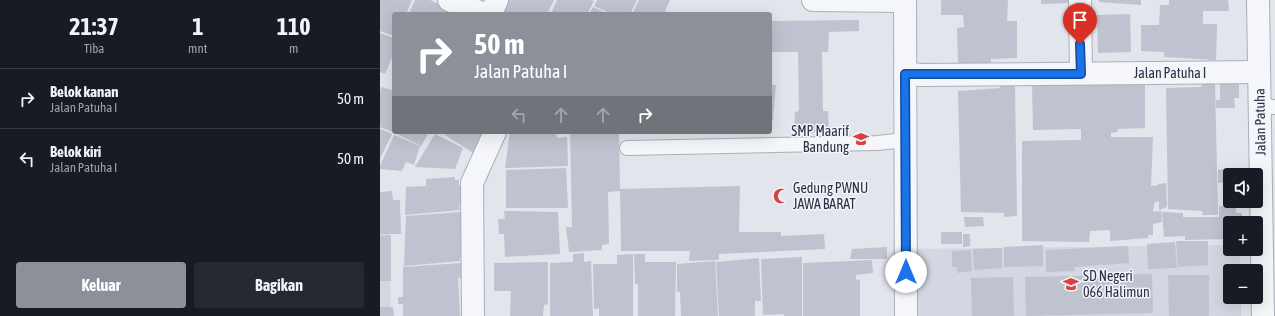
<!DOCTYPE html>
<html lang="id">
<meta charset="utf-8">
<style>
:root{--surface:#171b24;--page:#242831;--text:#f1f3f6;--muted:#9ea1a6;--line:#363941;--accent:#8c9099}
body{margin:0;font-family:"Asap Condensed",sans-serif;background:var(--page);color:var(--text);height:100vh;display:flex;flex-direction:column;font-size:15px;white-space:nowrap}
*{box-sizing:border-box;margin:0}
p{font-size:13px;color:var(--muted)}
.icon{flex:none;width:22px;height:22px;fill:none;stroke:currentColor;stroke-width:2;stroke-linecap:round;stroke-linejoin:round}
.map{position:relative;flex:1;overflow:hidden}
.sheet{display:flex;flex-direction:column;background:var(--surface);width:380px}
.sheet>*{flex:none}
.guide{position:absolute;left:12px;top:12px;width:380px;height:122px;border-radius:4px;box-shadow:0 4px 16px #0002;background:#8c9099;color:#fff;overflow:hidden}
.tools{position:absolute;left:843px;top:168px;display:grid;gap:8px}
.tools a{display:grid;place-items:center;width:40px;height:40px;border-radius:4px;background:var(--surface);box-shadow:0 4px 16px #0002;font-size:20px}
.pin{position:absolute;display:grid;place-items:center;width:34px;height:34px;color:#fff;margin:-41px -17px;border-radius:50% 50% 50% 0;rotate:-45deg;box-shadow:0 0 4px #0007}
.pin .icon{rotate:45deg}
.me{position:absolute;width:44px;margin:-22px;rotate:0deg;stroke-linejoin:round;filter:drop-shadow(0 0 3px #0008)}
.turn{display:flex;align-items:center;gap:14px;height:84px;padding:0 16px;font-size:18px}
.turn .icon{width:52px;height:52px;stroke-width:2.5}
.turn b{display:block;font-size:28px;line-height:34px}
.lanes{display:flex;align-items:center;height:38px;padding:0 16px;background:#0003;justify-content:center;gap:20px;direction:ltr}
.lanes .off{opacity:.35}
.eta{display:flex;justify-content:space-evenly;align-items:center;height:68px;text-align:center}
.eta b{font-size:24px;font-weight:700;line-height:28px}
.button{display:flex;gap:8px;margin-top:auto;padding:8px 16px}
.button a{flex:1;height:46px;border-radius:4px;background:var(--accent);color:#fff;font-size:16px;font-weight:700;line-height:46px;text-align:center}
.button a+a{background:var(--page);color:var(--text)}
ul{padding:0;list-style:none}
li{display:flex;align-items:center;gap:12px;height:60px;padding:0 16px;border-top:1px solid var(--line)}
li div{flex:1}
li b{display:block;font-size:15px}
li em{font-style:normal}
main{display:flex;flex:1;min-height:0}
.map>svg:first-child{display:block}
.built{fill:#d4d7e1}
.building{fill:#bfc3cf}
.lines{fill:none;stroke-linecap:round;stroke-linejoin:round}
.service-casing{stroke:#aaafb9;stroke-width:16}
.minor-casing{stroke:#aaafb9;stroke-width:24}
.service{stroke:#f5f6f9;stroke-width:14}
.minor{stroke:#f5f6f9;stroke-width:22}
.route-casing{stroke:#114b97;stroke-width:10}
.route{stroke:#1a73e8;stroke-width:7}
.labels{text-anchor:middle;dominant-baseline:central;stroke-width:3;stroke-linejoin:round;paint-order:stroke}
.street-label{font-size:14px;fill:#293045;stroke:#f2f4f8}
.poi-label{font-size:14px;fill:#293045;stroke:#f2f4f8;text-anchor:start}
</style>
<main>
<section class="sheet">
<div class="eta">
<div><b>21:37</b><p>Tiba</p></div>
<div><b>1</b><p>mnt</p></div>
<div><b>110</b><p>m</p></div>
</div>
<ul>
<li><svg class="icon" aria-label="right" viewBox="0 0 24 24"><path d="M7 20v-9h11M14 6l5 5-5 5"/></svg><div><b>Belok kanan</b><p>Jalan Patuha I</p></div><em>50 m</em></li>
<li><svg class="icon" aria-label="left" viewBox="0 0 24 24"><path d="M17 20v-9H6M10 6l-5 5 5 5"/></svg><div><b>Belok kiri</b><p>Jalan Patuha I</p></div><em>50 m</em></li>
</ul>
<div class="button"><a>Keluar</a><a>Bagikan</a></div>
</section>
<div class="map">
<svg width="895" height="316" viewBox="0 0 895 316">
<rect width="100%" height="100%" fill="#e2e5eb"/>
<g class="built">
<path d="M0,202H9L11,316H0Z"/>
<path d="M850,245V249H860V271H850V297H861V316H533L532,249Z"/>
</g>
<g class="building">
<path d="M0,0H32L26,14H14V36L0,31Z"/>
<path d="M35,0H50L68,8L65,14H29Z"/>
<path d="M124,0H174L167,14H128L119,10Z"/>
<path d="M177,0H211L214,1L207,14H171Z"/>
<path d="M217,0H257L250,14H232L214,6Z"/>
<path d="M259,0H290L285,11L291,14H252Z"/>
<path d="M561,0H628L627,21H637V58L611,59V63H578L577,28L584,27L583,15H561Z"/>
<path d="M661,0H689L690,3L661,4Z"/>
<path d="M719,0H761V5L719,2Z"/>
<path d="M789,0H848L849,11H823V24H837L836,60L784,57V52L761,51V25H779L780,5H789Z"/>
<path d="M213,7L228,14H209Z"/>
<path d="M750,14L751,52L718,53L717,15Z"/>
<path d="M479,20V31L449,32L448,52H442L443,111H448L449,132L414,133L415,112L419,111L418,52H390V21Z"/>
<path d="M0,33L14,38V53L5,74L0,72Z"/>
<path d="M859,81V98H854L855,108H836V100H840V82Z"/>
<path d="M765,82V128L738,129L737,132L731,133V137H773L771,186L778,185V184L786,183L787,207L779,210V201L774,203L773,212L781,211L782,222L773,224V235H768V238L730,241V230L710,231L709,242L642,241V141L701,140V129L653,130L652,83Z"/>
<path d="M822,83H835L838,215H823L822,211L788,209L786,88L821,87Z"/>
<path d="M390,85H396L393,120H390Z"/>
<path d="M620,85H635L637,216L624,217V213L581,212L578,91L620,88Z"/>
<path d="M2,87L14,91V130L13,132L0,127V90Z"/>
<path d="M0,129L12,134L0,159Z"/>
<path d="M13,132H49L41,146Z"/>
<path d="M63,132H114L101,158L62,133Z"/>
<path d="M130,132H176L177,138L187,137L188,166L125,168Z"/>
<path d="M190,132H239L240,191L228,192L229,244L222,245V250L189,252L186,227H192Z"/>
<path d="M55,134L83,148L75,169L35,167Z"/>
<path d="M14,135L40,146L34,165L26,162L22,171L0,169V166Z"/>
<path d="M186,168L188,208H126V170Z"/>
<path d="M853,168V175H850V182L838,183V170Z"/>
<path d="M75,177V180H79V186H81L82,205H79L80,210L25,215L26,187L46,186V179Z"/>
<path d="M360,186L359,232H401V236L444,234L445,249L339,254V260L309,261L310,251H241L240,189Z"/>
<path d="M12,191L13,200H20L21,234H0V192Z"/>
<path d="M839,206L856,207V213H862V223H850V239L805,240V236L784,237L782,212L803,213V217H839Z"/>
<path d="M124,211L178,212L180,254L125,257L124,234H119L118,219H125Z"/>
<path d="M81,212L91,254L80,257V261L24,266L26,216Z"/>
<path d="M584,217H603L604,226L585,227Z"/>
<rect x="561" y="232" width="21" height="12"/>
<path d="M583,234H590V246L583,247Z"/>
<path d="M11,235V281H0V236Z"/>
<path d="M796,241H828V265L798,267Z"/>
<path d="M795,242L797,268L768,269L767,244Z"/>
<path d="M663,245V266L624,267V247Z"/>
<path d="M748,246L749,263L694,267L695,271L666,272V250Z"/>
<path d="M507,247V259H470L472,249Z"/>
<path d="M622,248V268L594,270L593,249Z"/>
<path d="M591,250L592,271L578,273L576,267H572V251Z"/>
<path d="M204,253V262L211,261L213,316H170V263L193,262V254Z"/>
<path d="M253,254V316H219V308L214,309L213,264H237V255Z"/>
<path d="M254,254H265V262H296L295,316H258V284H255Z"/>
<path d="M422,257V316H404V314L383,315L381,259Z"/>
<path d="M379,258L381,301H375V316H339L336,262Z"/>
<path d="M492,260L493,273L476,275V280L480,279V316H423V263Z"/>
<path d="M335,261L338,316H301L300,292H297V264Z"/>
<path d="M168,262V304L164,305L163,316H130L131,291H114V263Z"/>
<path d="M81,263V278H78L80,316H23V304H18V297H23V267Z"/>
<path d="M772,274L773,313L646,316L645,277Z"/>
<path d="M788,275H829V316H789Z"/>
<path d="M633,277L634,316H592L591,278Z"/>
<path d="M0,307H13L14,316H0Z"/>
</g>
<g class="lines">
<defs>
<g id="service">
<path d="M880,106L895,107"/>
<path d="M247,148L497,143L525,140"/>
</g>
<g id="minor">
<path d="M69,0L104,14"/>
<path d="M433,0L525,1"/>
<path d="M525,0L526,316"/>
<path d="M700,0L701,73"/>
<path d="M878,0L883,316"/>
<path d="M111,14L117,0"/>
<path d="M525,73L540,75L879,72"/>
<path d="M93,316L92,183L115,132"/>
</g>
</defs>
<use href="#service" class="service-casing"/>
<use href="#minor" class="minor-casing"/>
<use href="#service" class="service"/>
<use href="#minor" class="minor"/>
</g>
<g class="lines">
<defs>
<path id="route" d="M526,272L525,74H701L700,44"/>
</defs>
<use href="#route" class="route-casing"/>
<use href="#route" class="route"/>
</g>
<defs>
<symbol id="school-bare" viewBox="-9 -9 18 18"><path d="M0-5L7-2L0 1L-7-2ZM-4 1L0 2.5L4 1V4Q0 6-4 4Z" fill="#d74144" stroke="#f2f4f8" stroke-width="2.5" paint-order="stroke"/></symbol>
<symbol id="mosque-bare" viewBox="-9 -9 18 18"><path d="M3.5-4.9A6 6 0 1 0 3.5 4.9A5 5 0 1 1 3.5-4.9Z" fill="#d74144" stroke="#f2f4f8" stroke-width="2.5" paint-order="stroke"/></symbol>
</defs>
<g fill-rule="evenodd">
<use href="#school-bare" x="470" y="128" width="22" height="22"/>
<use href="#mosque-bare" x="390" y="185" width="22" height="22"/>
<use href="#school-bare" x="680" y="273" width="22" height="22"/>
</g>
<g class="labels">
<g class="street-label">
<text x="790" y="73">Jalan Patuha I</text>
<text transform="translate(880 122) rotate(-91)">Jalan Patuha</text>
</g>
<g class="poi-label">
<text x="469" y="131" text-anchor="end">SMP Maarif<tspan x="469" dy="16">Bandung</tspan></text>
<text x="413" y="188">Gedung PWNU<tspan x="413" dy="16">JAWA BARAT</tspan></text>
<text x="703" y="276">SD Negeri<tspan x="703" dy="16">066 Halimun</tspan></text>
</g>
</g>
</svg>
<div class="tools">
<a><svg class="icon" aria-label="sound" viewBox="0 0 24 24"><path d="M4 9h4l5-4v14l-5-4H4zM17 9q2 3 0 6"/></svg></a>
<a>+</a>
<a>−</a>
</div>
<div class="pin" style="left:700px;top:44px;background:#d93025"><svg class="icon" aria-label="arrive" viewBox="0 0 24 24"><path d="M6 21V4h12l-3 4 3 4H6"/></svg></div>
<svg class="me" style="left:526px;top:272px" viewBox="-20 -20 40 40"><circle r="19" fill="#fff"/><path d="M0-13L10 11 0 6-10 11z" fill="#1a73e8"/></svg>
<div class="guide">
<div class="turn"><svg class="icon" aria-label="right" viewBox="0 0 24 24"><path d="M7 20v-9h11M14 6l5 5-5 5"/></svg><div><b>50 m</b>Jalan Patuha I</div></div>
<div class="lanes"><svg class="icon off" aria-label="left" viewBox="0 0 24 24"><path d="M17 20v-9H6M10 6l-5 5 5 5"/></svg><svg class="icon off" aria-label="ahead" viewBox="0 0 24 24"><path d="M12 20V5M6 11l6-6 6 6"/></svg><svg class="icon off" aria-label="ahead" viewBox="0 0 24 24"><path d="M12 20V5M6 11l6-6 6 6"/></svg><svg class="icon" aria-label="right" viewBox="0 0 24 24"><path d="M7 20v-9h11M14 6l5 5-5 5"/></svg></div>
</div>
</div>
</main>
